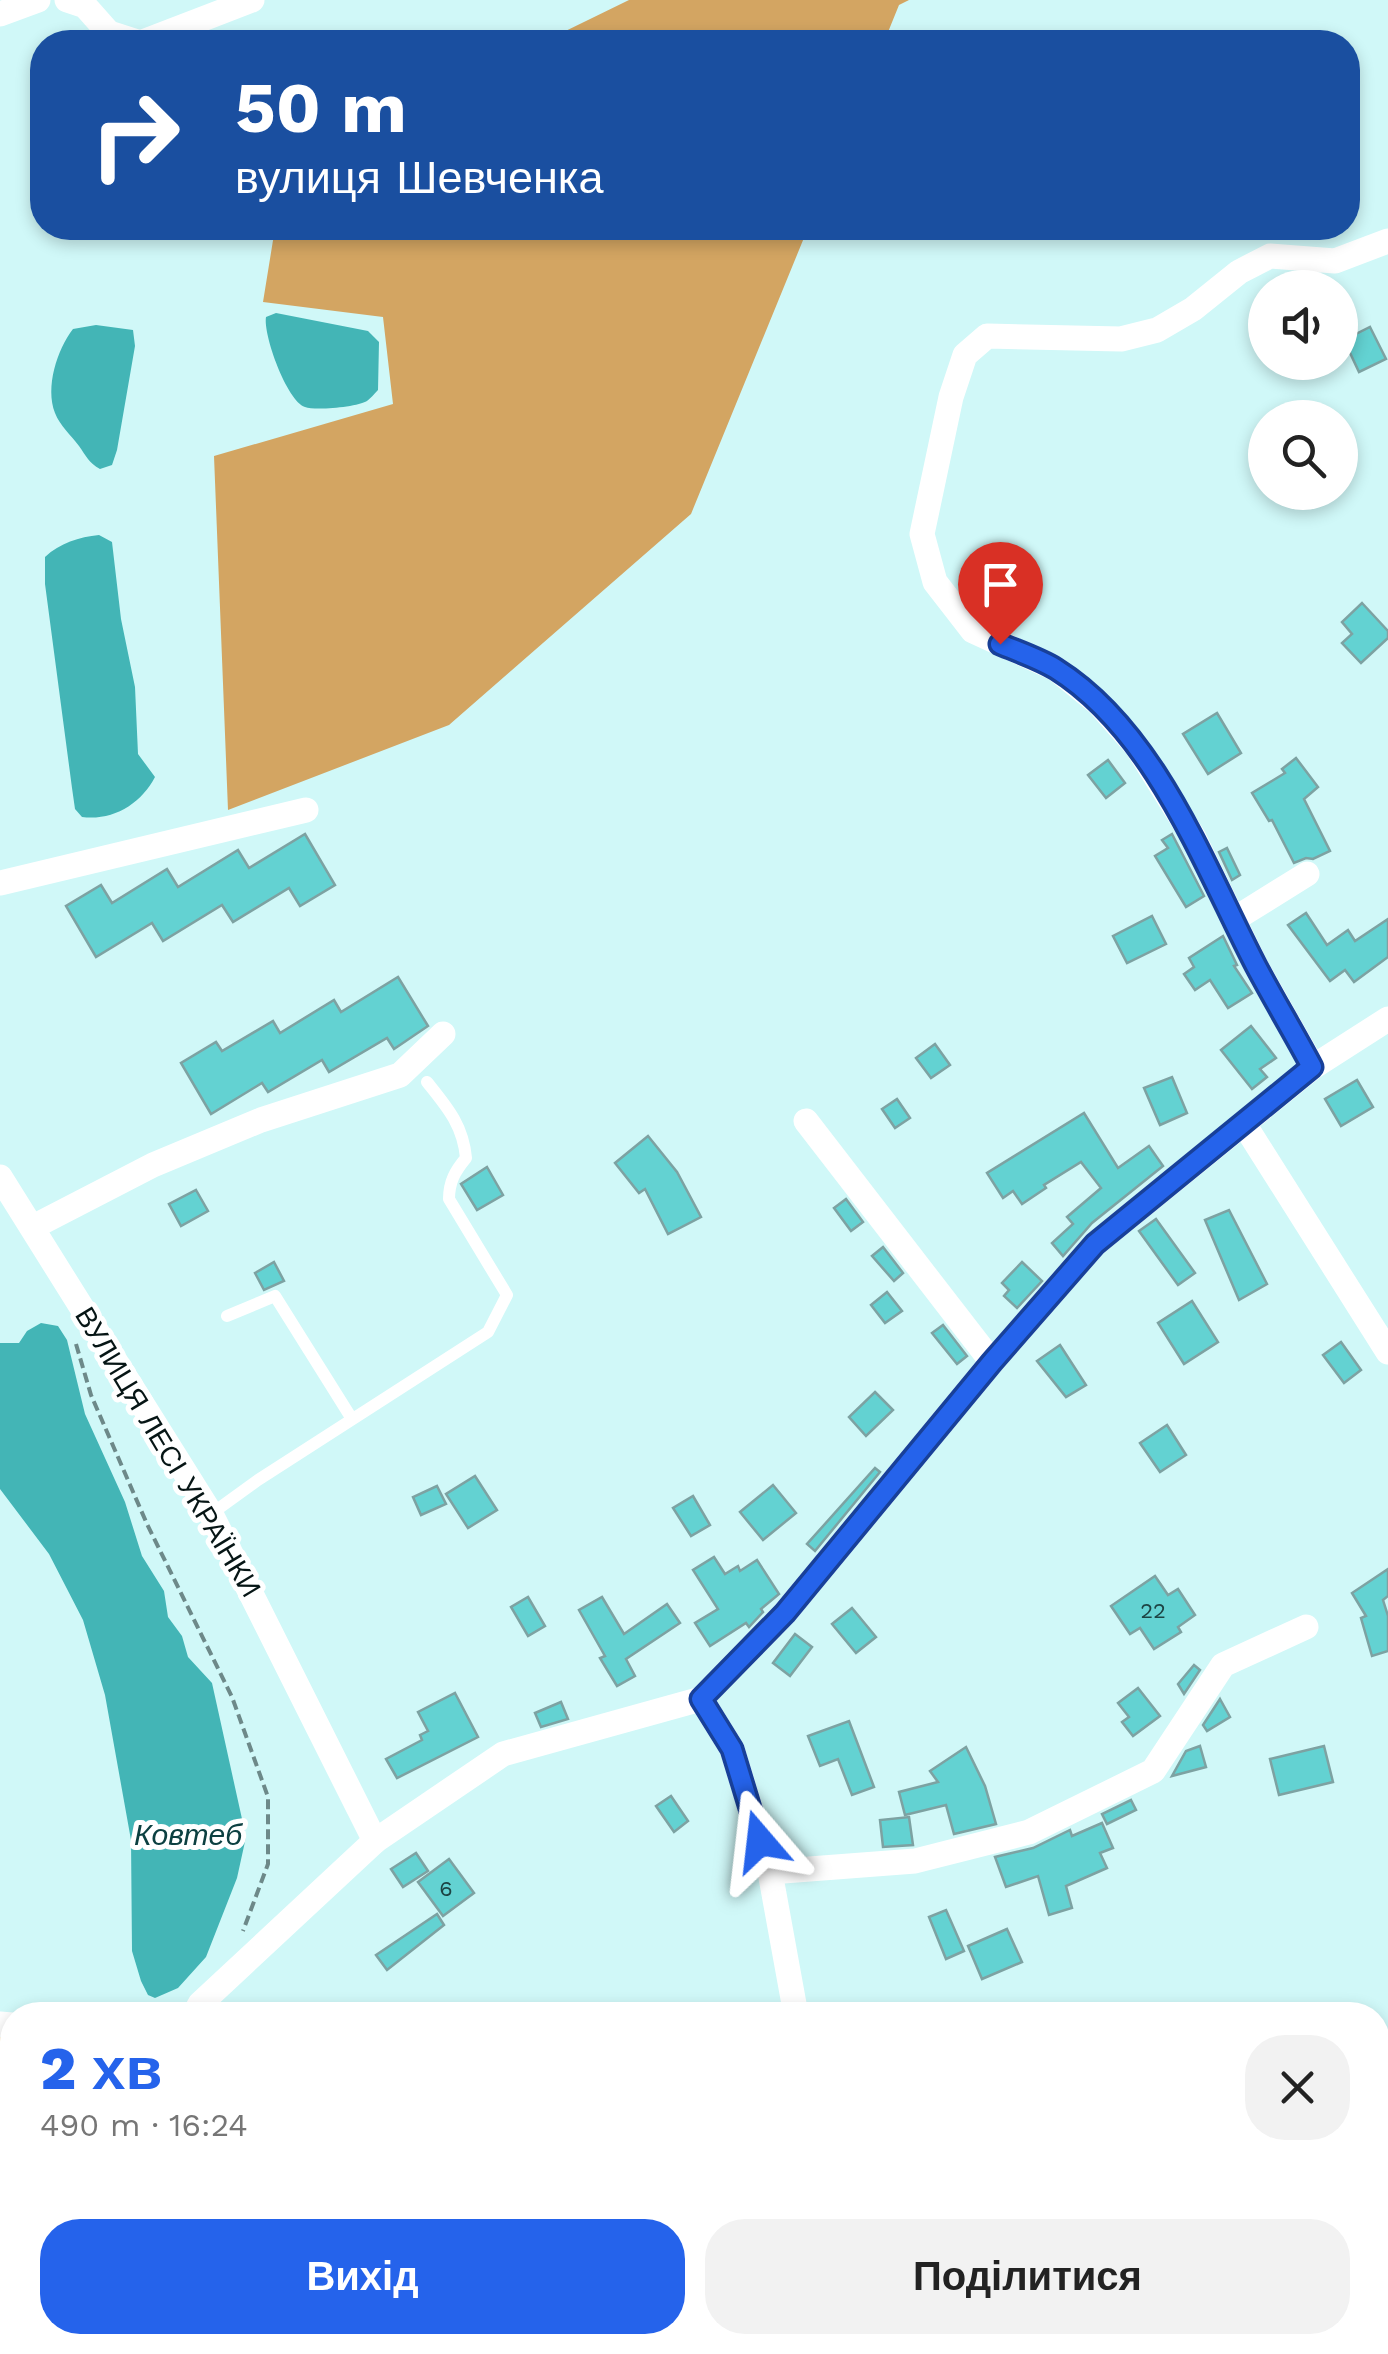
<!DOCTYPE html>
<html lang="uk">
<meta charset="utf-8">
<style>
:root{--surface:#fff;--page:#f2f2f2;--text:#222;--muted:#767676;--accent:#2563eb}
body{margin:0;font-family:"Work Sans",sans-serif;background:var(--page);color:var(--text);height:100vh;display:flex;flex-direction:column;font-size:38px;white-space:nowrap}
*{box-sizing:border-box;margin:0}
p{font-size:32px;color:var(--muted)}
.icon{flex:none;width:55px;height:55px;fill:none;stroke:currentColor;stroke-width:2;stroke-linecap:round;stroke-linejoin:round}
.map{position:relative;flex:1;overflow:hidden}
.side{position:absolute;left:0px;top:2002px;width:1390px;height:352px;display:flex;flex-direction:column;background:var(--surface);border-radius:40px 40px 0 0;box-shadow:0 5px 15px #0003}
.side>*{flex:none}
.banner{position:absolute;left:30px;top:30px;width:1330px;height:210px;border-radius:40px;box-shadow:0 5px 15px #0003;background:#1a4fa0;color:#fff;overflow:hidden}
.buttons{position:absolute;left:1248px;top:270px;display:grid;gap:20px}
.buttons a{display:grid;place-items:center;width:110px;height:110px;border-radius:50%;background:var(--surface);box-shadow:0 5px 15px #0003;font-size:50px}
.pin{position:absolute;display:grid;place-items:center;width:85px;height:85px;color:#fff;margin:-102px -42px;border-radius:50% 50% 50% 0;rotate:-45deg;box-shadow:0 0 10px #0007}
.pin .icon{rotate:45deg}
.me{position:absolute;width:110px;margin:-55px;rotate:343deg;stroke-linejoin:round;filter:drop-shadow(0 0 8px #0008)}
.turn{display:flex;align-items:center;gap:35px;height:210px;padding:0 40px;font-size:45px}
.turn .icon{width:130px;height:130px;stroke-width:2.5}
.turn b{display:block;font-size:70px;line-height:85px}
.round{display:grid;place-items:center;flex:none;width:105px;height:105px;border-radius:40px;background:var(--page)}
.headline{display:flex;align-items:center;justify-content:space-between;height:170px;padding:0 40px}
h1{font-size:60px;font-weight:800;line-height:75px;color:var(--accent)}
.cta{display:flex;gap:20px;margin-top:auto;padding:20px 40px}
.cta a{flex:1;height:115px;border-radius:40px;background:var(--accent);color:#fff;font-size:40px;font-weight:800;line-height:115px;text-align:center}
.cta a+a{background:var(--page);color:var(--text)}
.map>svg:first-child{display:block}
.green{fill:#fcd6a1}
.forest{fill:#d3a562}
.water{fill:#43b5b6}
.building{fill:#63d2d2;stroke:#7da2a2;stroke-width:2.5}
.lines{fill:none;stroke-linecap:round;stroke-linejoin:round}
.path{stroke:#6d8989;stroke-width:4;stroke-dasharray:10 5;stroke-linecap:butt}
.lane{stroke:#fff;stroke-width:12}
.street{stroke:#fff;stroke-width:25}
.route-casing{stroke:#184099;stroke-width:25}
.route{stroke:#2563eb;stroke-width:18}
.labels{text-anchor:middle;dominant-baseline:central;stroke-width:10;stroke-linejoin:round;paint-order:stroke}
.number-label{font-size:22px;fill:#1d4444}
.street-label{font-size:28px;fill:#061515;stroke:#fff}
.water-label{font-size:30px;font-style:italic;fill:#0c4041;stroke:#fff}
</style>
<div class="map">
<svg width="1388" height="2354" viewBox="0 0 1388 2354">
<rect width="100%" height="100%" fill="#d0f8f8"/>
<path class="green" d="M0,2037H12V2135L0,2153Z"/>
<g class="forest">
<path d="M629,0H909L899,5L884,42H543Z"/>
<path d="M275,228H808L691,514L449,725L228,810L214,456L393,404L383,317L263,302Z"/>
</g>
<g class="water">
<path d="M276,313L368,331L379,342L378,390C374,394 371,398 367,401C357,407 315,411 305,407C287,401 263,335 266,317Z"/>
<path d="M96,325L133,330L135,346L117,450L112,465L100,469C89,463 86,456 79,446C71,435 60,426 55,413C45,387 57,350 73,329Z"/>
<path d="M99,535L112,542L121,619L135,687L138,754L155,777C141,804 113,821 82,817L75,809L72,788L45,584V557C60,543 79,537 99,535Z"/>
<path d="M41,1323L58,1326L67,1340L85,1414L125,1502L142,1556L164,1591L168,1617L182,1636L188,1657L212,1683L246,1837L237,1878L206,1957L178,1988L155,1998L148,1995L141,1981L132,1951L131,1840L105,1695L83,1620L49,1554L0,1489V1343H19L27,1331Z"/>
<path d="M12,2142V2243L0,2259V2160Z"/>
</g>
<g class="building">
<path d="M1370,327L1386,359L1359,372L1344,340Z"/>
<path d="M986,591L1015,618L1006,628L983,618L973,605Z"/>
<path d="M1362,603L1388,631V638L1361,663L1342,643L1352,634L1342,622Z"/>
<path d="M1217,713L1241,753L1208,774L1183,734Z"/>
<path d="M1296,758L1318,787L1304,799L1330,851L1313,859L1306,858L1294,863L1272,820L1269,821L1252,793L1285,773L1282,769Z"/>
<path d="M1108,760L1125,783L1106,798L1088,775Z"/>
<path d="M305,834L335,885L300,906L289,888L233,922L222,905L163,941L152,923L96,957L66,906L101,885L112,903L167,869L178,887L238,850L249,868Z"/>
<path d="M1172,834L1204,896L1186,907L1155,856L1168,848L1162,840Z"/>
<path d="M1227,848L1240,875L1232,880L1219,852Z"/>
<path d="M1306,913L1327,945L1348,930L1355,941L1388,919V957L1354,982L1345,970L1330,981L1288,925Z"/>
<path d="M1152,916L1166,944L1127,963L1113,936Z"/>
<path d="M1223,936L1237,965L1234,966L1252,993L1228,1008L1210,980L1195,990L1184,974L1194,967L1189,958Z"/>
<path d="M398,977L428,1026L394,1049L387,1038L329,1072L322,1060L268,1092L262,1083L211,1114L181,1063L216,1042L222,1051L273,1021L280,1033L334,1000L341,1012Z"/>
<path d="M1251,1026L1276,1058L1260,1069L1267,1077L1252,1089L1221,1050Z"/>
<path d="M935,1044L950,1065L931,1078L916,1058Z"/>
<path d="M1172,1077L1187,1113L1160,1125L1144,1088Z"/>
<path d="M1357,1080L1373,1107L1341,1126L1325,1099Z"/>
<path d="M897,1099L910,1118L895,1128L882,1109Z"/>
<path d="M1084,1113L1118,1168L1149,1146L1163,1166L1092,1223L1063,1256L1052,1243L1073,1224L1067,1217L1101,1188L1081,1162L1044,1185L1046,1188L1022,1204L1013,1191L1003,1198L987,1173Z"/>
<path d="M648,1136L677,1172L701,1217L668,1234L645,1189L639,1193L615,1163Z"/>
<path d="M487,1167L503,1195L477,1210L461,1184Z"/>
<path d="M196,1190L208,1211L181,1226L169,1204Z"/>
<path d="M846,1199L863,1222L851,1231L834,1208Z"/>
<path d="M1229,1210L1267,1284L1239,1300L1205,1220Z"/>
<path d="M1156,1219L1195,1273L1178,1285L1139,1231Z"/>
<path d="M883,1247L903,1273L894,1281L872,1256Z"/>
<path d="M274,1262L284,1281L264,1290L255,1273Z"/>
<path d="M1022,1262L1042,1281L1017,1308L1004,1296L1009,1290L1002,1283Z"/>
<path d="M887,1292L902,1311L885,1323L871,1305Z"/>
<path d="M1192,1301L1218,1342L1184,1364L1158,1323Z"/>
<path d="M943,1325L967,1356L957,1364L932,1333Z"/>
<path d="M1341,1342L1361,1370L1344,1383L1323,1355Z"/>
<path d="M1060,1345L1086,1385L1066,1397L1037,1361Z"/>
<path d="M875,1392L893,1410L866,1436L849,1417Z"/>
<path d="M1167,1425L1186,1455L1160,1472L1140,1443Z"/>
<path d="M875,1468L880,1472L815,1551L807,1544Z"/>
<path d="M475,1476L497,1510L468,1528L446,1494Z"/>
<path d="M773,1485L796,1513L763,1540L740,1512Z"/>
<path d="M437,1486L446,1504L421,1515L413,1497Z"/>
<path d="M693,1496L710,1525L691,1536L673,1508Z"/>
<path d="M714,1557L725,1574L738,1566L740,1571L757,1560L779,1594L761,1609L763,1612L749,1627L746,1623L710,1646L695,1623L718,1609L693,1570Z"/>
<path d="M1388,1569V1596L1383,1600L1388,1616V1651L1372,1656L1361,1618L1366,1616L1352,1593Z"/>
<path d="M1155,1576L1168,1595L1178,1589L1195,1615L1178,1627L1181,1632L1154,1649L1140,1628L1130,1634L1111,1606Z"/>
<path d="M528,1597L545,1626L528,1636L511,1607Z"/>
<path d="M602,1597L624,1634L667,1604L680,1623L626,1659L635,1676L617,1686L600,1658L605,1656L579,1610Z"/>
<path d="M852,1608L876,1637L856,1653L832,1624Z"/>
<path d="M795,1634L812,1647L790,1676L773,1663Z"/>
<path d="M1194,1665L1200,1670L1184,1694L1178,1684Z"/>
<path d="M1138,1688L1160,1716L1133,1736L1122,1722L1129,1717L1118,1703Z"/>
<path d="M455,1693L478,1737L397,1778L386,1759L422,1740L420,1735L428,1731L418,1712Z"/>
<path d="M1220,1699L1230,1717L1207,1731L1203,1725Z"/>
<path d="M561,1702L568,1719L541,1727L535,1713Z"/>
<path d="M849,1721L874,1787L852,1795L838,1759L820,1766L808,1736Z"/>
<path d="M1200,1746L1206,1767L1172,1776L1186,1751Z"/>
<path d="M1324,1746L1333,1782L1279,1795L1270,1759Z"/>
<path d="M966,1747L985,1786L996,1824L954,1834L946,1805L905,1815L899,1792L938,1782L930,1771Z"/>
<path d="M671,1796L688,1821L674,1832L656,1806Z"/>
<path d="M1131,1800L1136,1810L1107,1824L1102,1814Z"/>
<path d="M909,1817L913,1845L883,1847L880,1820Z"/>
<path d="M1102,1823L1113,1848L1100,1853L1107,1868L1066,1886L1072,1908L1049,1915L1038,1876L1006,1887L995,1857L1033,1848L1070,1830L1072,1836Z"/>
<path d="M416,1853L428,1871L403,1887L391,1869Z"/>
<path d="M449,1859L474,1893L443,1916L418,1882Z"/>
<path d="M946,1910L964,1951L946,1959L929,1917Z"/>
<path d="M437,1914L444,1925L387,1970L376,1955Z"/>
<path d="M1007,1929L1022,1962L982,1979L968,1946Z"/>
</g>
<g class="lines">
<g class="path">
<path d="M76,1344L91,1395L147,1524L232,1697L268,1797V1864L243,1931"/>
<path d="M0,2102L12,2092"/>
</g>
<g class="lane">
<path d="M227,1316L275,1296L352,1419"/>
<path d="M211,1514L258,1480L488,1332L507,1295L449,1199C449,1182 455,1171 466,1158C463,1125 447,1107 427,1082"/>
</g>
<g class="street">
<path d="M67,0L85,6L109,33L137,42"/>
<path d="M0,14L38,0"/>
<path d="M143,42L252,0"/>
<path d="M0,883L306,810"/>
<path d="M1233,920L1307,874"/>
<path d="M1313,1067L1256,966L1194,838L1137,747L1098,703L1056,669L973,631L935,582L922,534L951,397L965,355L987,336L1121,339L1157,330L1193,309L1239,272L1270,256L1335,261L1388,241"/>
<path d="M806,1121L992,1362"/>
<path d="M1244,1124L1388,1352"/>
<path d="M0,1177L211,1514L375,1841"/>
<path d="M33,1227L153,1165L261,1120L400,1075L443,1034"/>
<path d="M770,1872L915,1861L1029,1832L1153,1771L1223,1665L1306,1627"/>
<path d="M194,2015L200,2004L375,1841L503,1754L701,1699"/>
<path d="M796,2015L770,1872L732,1749L701,1699L785,1613L992,1362L1095,1244L1313,1067L1388,1019"/>
<path d="M0,2024L12,2025"/>
<path d="M1378,2112L1388,2108"/>
<path d="M340,2342L347,2353L355,2354"/>
<path d="M589,2342L596,2354"/>
<path d="M1055,2342L1068,2354"/>
<path d="M394,2354L443,2342"/>
<path d="M774,2354L778,2342"/>
</g>
</g>
<g class="lines">
<defs>
<path id="route" d="M760,1841L732,1749L701,1699L785,1613L992,1362L1095,1244L1312,1067C1294,1033 1274,1000 1256,966C1204,866 1156,732 1056,669C1040,659 1019,652 1000,644"/>
</defs>
<use href="#route" class="route-casing"/>
<use href="#route" class="route"/>
</g>
<g class="labels">
<g class="number-label">
<text x="1153" y="1610">22</text>
<text x="446" y="1888">6</text>
</g>
<g class="street-label">
<text transform="translate(168 1452) rotate(59)">ВУЛИЦЯ ЛЕСІ УКРАЇНКИ</text>
</g>
<g class="water-label">
<text x="188" y="1834">Ковтеб</text>
</g>
</g>
</svg>
<div class="buttons">
<a><svg class="icon" aria-label="sound" viewBox="0 0 24 24"><path d="M4 9h4l5-4v14l-5-4H4zM17 9q2 3 0 6"/></svg></a>
<a><svg class="icon" aria-label="search" viewBox="0 0 24 24"><circle cx="10" cy="10" r="6"/><path d="M15 15l6 6"/></svg></a>
</div>
<div class="pin" style="left:1000px;top:644px;background:#d93025"><svg class="icon" aria-label="arrive" viewBox="0 0 24 24"><path d="M6 21V4h12l-3 4 3 4H6"/></svg></div>
<svg class="me" style="left:760px;top:1841px" viewBox="-20 -20 40 40"><path d="M0-17L14 15 0 8-14 15z" fill="#2563eb" stroke="#fff" stroke-width="4"/></svg>
<div class="banner">
<div class="turn"><svg class="icon" aria-label="right" viewBox="0 0 24 24"><path d="M7 20v-9h11M14 6l5 5-5 5"/></svg><div><b>50 m</b>вулиця Шевченка</div></div>
</div>
<section class="side">
<div class="headline"><div><h1>2 хв</h1><p>490 m · 16:24</p></div><a class="round"><svg class="icon" aria-label="close" viewBox="0 0 24 24"><path d="M6 6l12 12M18 6L6 18"/></svg></a></div>
<div class="cta"><a>Вихід</a><a>Поділитися</a></div>
</section>
</div>
